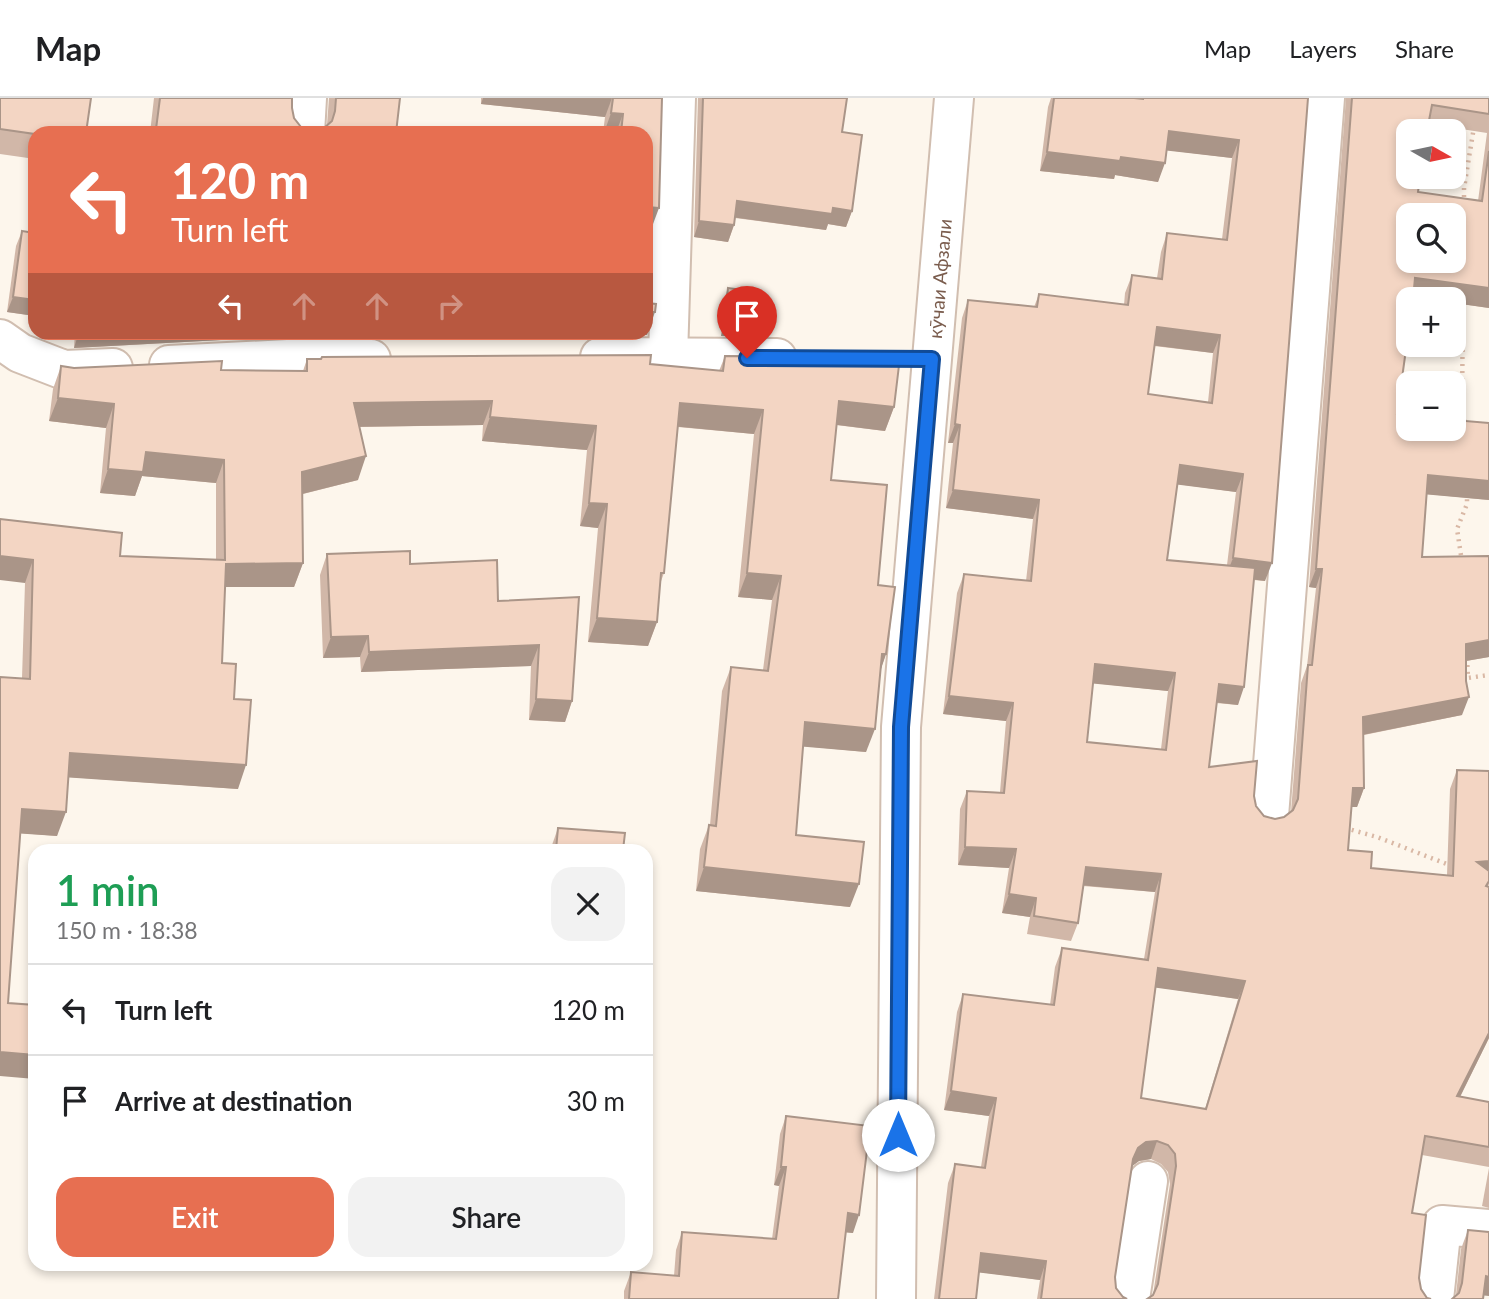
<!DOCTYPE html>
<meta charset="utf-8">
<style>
:root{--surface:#fff;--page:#f2f2f2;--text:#202124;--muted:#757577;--line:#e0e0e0;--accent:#e76f51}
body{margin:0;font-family:Lato,sans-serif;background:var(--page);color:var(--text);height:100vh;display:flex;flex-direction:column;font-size:26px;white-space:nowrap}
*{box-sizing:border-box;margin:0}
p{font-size:23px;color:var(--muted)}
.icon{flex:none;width:38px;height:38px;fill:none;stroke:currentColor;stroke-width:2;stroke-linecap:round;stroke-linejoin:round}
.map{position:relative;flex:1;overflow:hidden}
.details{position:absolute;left:28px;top:746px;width:625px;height:427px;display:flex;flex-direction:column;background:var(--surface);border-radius:21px;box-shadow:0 4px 10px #0003}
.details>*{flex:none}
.banner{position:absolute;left:28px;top:28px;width:625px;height:214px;border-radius:21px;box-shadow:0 4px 10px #0003;background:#e76f51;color:#fff;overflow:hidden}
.needle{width:46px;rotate:99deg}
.tools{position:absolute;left:1396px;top:21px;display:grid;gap:14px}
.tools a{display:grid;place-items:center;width:70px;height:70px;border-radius:14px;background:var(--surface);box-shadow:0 4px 10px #0003;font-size:35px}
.pin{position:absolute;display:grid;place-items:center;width:60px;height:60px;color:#fff;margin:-72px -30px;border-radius:50% 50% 50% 0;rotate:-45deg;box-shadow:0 0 7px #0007}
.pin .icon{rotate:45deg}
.me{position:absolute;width:77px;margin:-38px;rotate:0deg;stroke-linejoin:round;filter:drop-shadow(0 0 5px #0008)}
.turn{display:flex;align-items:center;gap:24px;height:147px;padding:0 28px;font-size:32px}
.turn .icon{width:91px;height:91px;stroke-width:2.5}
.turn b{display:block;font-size:49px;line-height:60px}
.lanes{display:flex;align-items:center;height:66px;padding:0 28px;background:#0003;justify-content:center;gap:35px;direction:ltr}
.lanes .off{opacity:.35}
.round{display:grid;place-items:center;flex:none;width:74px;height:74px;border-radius:21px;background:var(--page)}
.headline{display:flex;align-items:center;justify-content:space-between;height:119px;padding:0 28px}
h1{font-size:42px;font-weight:600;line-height:52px;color:#1e9e55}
.button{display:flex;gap:14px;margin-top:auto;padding:14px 28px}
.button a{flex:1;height:80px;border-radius:21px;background:var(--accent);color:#fff;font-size:28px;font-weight:600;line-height:80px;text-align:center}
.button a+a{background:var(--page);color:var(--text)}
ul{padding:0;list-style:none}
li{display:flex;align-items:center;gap:21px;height:91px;padding:0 28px;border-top:2px solid var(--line)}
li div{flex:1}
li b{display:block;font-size:26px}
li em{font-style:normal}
header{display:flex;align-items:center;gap:42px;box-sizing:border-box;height:98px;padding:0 35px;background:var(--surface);border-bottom:2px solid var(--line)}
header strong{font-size:33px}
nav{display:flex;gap:38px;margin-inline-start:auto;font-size:24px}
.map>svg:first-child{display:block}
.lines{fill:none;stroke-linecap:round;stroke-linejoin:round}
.minor-casing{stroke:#d1beb0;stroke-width:42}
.path{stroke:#d9b8a5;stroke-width:4.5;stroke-dasharray:2 5;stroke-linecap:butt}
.minor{stroke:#fff;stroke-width:38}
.wall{fill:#d1b7a8;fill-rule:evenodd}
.shaded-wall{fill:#aa9588}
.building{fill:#f3d5c3;stroke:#aa9588;stroke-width:2;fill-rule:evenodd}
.route-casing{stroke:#114b97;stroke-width:18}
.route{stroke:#1a73e8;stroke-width:12}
.labels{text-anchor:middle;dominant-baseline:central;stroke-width:5;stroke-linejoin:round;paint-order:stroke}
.street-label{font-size:19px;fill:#7a5c4d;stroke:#fffaf3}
</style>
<header>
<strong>Map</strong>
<nav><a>Map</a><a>Layers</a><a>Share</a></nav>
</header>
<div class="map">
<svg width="1489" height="1201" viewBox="0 0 1489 1201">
<rect width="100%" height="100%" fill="#fdf6ec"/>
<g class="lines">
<defs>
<g id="minor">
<path d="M305,35L307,0"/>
<path d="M0,241L20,255L64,272L113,270"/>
<path d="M600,259L777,260"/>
<path d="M668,259L676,0"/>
<path d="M169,267L288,261H371"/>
<path d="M1269,718L1325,0"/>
<path id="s1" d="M896,1201L901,629L954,0"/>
<path d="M1130,1201L1148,1083"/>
<path d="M1434,1201L1442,1127L1489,1131"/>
</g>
</defs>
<use href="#minor" class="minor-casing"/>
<g class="path">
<path d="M1464,106V90L1474,29"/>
<path d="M1463,203L1462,309L1465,327"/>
<path d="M1462,464L1457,431L1467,406V395"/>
<path d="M1467,560L1468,580L1489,577"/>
<path d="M1345,730L1377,739L1452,768"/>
</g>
<use href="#minor" class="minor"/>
</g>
<g class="wall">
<path d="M0,0L35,35V61L0,56Z"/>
<path d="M154,0H292V10L294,20L301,29L312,33L324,30L327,27L329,0H400L396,35H150Z"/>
<path d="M481,0H662L650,134L646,35H603L605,19L481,6Z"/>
<path d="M698,0H847L842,34L852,113L846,129L828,126L826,132L735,120L734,127L728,144L694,139Z"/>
<path d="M1051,0H1308L1265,483L1254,482L1238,607L1216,605L1209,669L1254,698L1256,708L1264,718L1275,721L1284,719L1291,714L1301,585L1307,568L1316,490L1309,489L1346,0H1489V210L1413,199L1397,316L1489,325V402L1427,396L1422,459L1489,458V559L1466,563L1462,617L1364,637V690L1357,709H1351L1348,752L1371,770L1447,777L1450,691L1457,672L1489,673V786L1488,789H1489V940L1460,999L1489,1004V1069L1422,1057L1153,1197L1170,1086L1168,1074L1161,1066L1151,1061L1139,1063L1132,1068L1115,1179L1116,1190L1123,1199L1127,1201H1037L1040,1182L979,1174L976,1201H934L948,1085L955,1066L981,1069L989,1018L944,1012L957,914L963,896L1050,907L1055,869L1062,850L1144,861L1155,794L1083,788L1078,825L1071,843L1027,836L1030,819L1002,815L1009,770L958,767L960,711L967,693L1000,694L1006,623L943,616L957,495L964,476L1026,483L1033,421L946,410L953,345H948L962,220L968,202L1034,209L1039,196L1124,207L1125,195L1132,177L1157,180L1161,154L1167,135L1222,141L1232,60L1167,52L1158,84L1115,77L1114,81L1040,73L1048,9ZM1429,26L1487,35L1478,103L1418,94ZM1154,248L1213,255L1208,304L1148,296ZM1177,386L1236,394L1227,467L1167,462ZM1093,585L1168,593L1161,651L1087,644ZM1156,889L1238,901L1205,1011L1141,1000Z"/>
<path d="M22,133L35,218L7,214L16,148Z"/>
<path d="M728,190L759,229L756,238H721L725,199Z"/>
<path d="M75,234H224L221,242L74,250Z"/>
<path d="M725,258L894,309L885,333L836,327L831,382L878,487L886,556L880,573L866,654L803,648L796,737L850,809L696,793L700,751L709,727H710L722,593L731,569L763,572L772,502L738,499L754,336L678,329L664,475L660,486L657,524L648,548L588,544L598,430L580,428L587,352L482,343L483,327L360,329L358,382L303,396V465L294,489H225L222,565L234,601L238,691L69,679L57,738L20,735L0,978L22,580L25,485L0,421L120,458L216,462V385L142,378L135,398L100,395L106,330L49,323L53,291L61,268L74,270L303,273L307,261L650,266L719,273Z"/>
<path d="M327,456L410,466L498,503L579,499L572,603L565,624L529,622L531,568L361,574L360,559L323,560L320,477Z"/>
<path d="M558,730L623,752H551L552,747Z"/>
<path d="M786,1018L853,1135L846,1134L838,1201H624V1193L631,1174L674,1178L676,1152L682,1134L772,1141L779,1088L774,1087L780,1036Z"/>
<path d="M1489,1070V1110L1482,1108Z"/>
<path d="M1468,1132L1483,1197H1456L1461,1151Z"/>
</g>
<g class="shaded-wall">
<path d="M483,0H612L605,19L481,6Z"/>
<path d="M611,15L623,16L616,35H604Z"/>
<path d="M156,31L177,34L176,35H154Z"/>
<path d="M1169,33L1239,42L1232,60L1162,52Z"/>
<path d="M1047,54L1121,59L1165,65L1158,84L1115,77L1114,81L1040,73Z"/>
<path d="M737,103L833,110L852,113L846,129L828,126L826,132L731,119Z"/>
<path d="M648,109L659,110L650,134H646Z"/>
<path d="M699,123L734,127L728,144L694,139Z"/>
<path d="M1415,180L1489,190V210L1454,205V201H1428L1409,199Z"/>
<path d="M13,199L35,202V218L7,214Z"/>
<path d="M646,214H655L647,237L318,239L319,234H646Z"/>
<path d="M724,229H759L756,238H721Z"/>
<path d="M1157,229L1220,237L1213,255L1150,247Z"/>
<path d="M79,234H224L221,242L74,250Z"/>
<path d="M58,300L114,306L106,330L49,323Z"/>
<path d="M492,303L483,327L345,329L354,305Z"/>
<path d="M839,303L894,309L885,333L830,326Z"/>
<path d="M680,305L763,312L754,336L671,328Z"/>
<path d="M490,319L596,328L587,352L482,343Z"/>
<path d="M955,326L960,327L953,345H948Z"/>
<path d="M146,354L224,362L216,385L142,378L135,398L100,395L108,371Z"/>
<path d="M366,358L358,382L294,398L302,374Z"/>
<path d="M1180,367L1243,376L1236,394L1173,386Z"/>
<path d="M1428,377L1489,383V402L1422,396Z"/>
<path d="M953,392L1039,402L1033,421L946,410Z"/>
<path d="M589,405L607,406L598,430L580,428Z"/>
<path d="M0,458L33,462L25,485L0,482Z"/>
<path d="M1233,460L1272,465L1265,483L1226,478Z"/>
<path d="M303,465L294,489H218L226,466Z"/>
<path d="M1316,471H1322L1316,490L1309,489Z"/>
<path d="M747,475L781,478L772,502L738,499Z"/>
<path d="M597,520L657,524L648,548L588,544Z"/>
<path d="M368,538L360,559L323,560L331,539Z"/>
<path d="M1489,542V559L1460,564L1466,546Z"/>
<path d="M539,547L531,568L361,574L369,554Z"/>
<path d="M882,556H886L878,580Z"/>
<path d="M1095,566L1175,575L1168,593L1088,585Z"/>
<path d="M1219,586L1244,589L1238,607L1212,604Z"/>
<path d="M949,598L1013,605L1006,623L943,616Z"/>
<path d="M1469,599L1462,617L1357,638L1363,619Z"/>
<path d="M536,601L572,603L565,624L529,622Z"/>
<path d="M805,624L875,631L866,654L796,648Z"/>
<path d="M70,655L246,667L238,691L62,679Z"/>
<path d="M1353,690H1364L1357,709H1346Z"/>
<path d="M22,711L66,714L57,738L13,735Z"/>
<path d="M965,749L1016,751L1009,770L958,767Z"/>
<path d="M1489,763V781L1477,764Z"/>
<path d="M704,769L859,786L850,809L696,793Z"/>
<path d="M1086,769L1161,776L1155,794L1079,787Z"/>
<path d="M1009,796L1036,800L1030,819L1002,815Z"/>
<path d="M1158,870L1245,883L1238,901L1151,889Z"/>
<path d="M1489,935V940L1451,1017L1457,998Z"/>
<path d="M0,954L35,957V981L0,978Z"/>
<path d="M951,993L996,1000L989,1018L944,1012Z"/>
<path d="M1157,1043L1151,1061L1139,1063L1131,1069L1133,1061L1138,1050L1146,1044Z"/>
<path d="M781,1069H786L779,1088L774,1087Z"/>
<path d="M848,1115L859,1117L853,1135L841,1134Z"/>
<path d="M981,1155L1046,1163L1040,1182L975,1174Z"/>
<path d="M1486,1178L1489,1179V1198L1479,1197Z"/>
</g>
<g class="building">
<path d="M0,0H91L86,35H35V36L0,31Z"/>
<path d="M160,0H292V10L294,20L301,29L312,33L324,30L332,23L335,13L336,0H400L396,35H177V34L156,31Z"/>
<path d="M613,0H662L659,110L648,109L646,129V35H621L623,16L611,15Z"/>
<path d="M703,0H847L842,34L862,37L852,113L833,110L832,116L737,103L734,127L699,123Z"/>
<path d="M1054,0H1134L1143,1V0H1308L1272,465L1233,460L1243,376L1180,367L1167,462L1255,470L1244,589L1219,586L1209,669L1257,663L1254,698L1256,708L1264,718L1275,721L1284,719L1293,712L1298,701L1308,567H1312L1322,471H1316L1352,0H1489V16L1432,7L1427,33H1409V79H1420L1418,94L1482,103L1489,53V190L1415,180L1413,201H1409V230L1397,316L1409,318V331H1454V322L1489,325V383L1428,377L1422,459L1489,458V542L1466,546V583L1469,599L1363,619L1364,690H1353L1348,752L1372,754L1371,770L1453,778L1457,672L1489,673V763L1477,764L1489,773V783L1486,788L1489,789V935L1457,998L1489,1004V1049L1425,1038L1412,1115L1426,1117L1419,1180L1421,1191L1427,1200L1431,1201H1147L1153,1197L1158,1186L1176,1068L1175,1056L1168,1047L1157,1043L1146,1044L1138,1050L1133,1061L1115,1179L1116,1190L1123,1199L1127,1201H1041L1046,1163L981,1155L976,1201H939L955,1066L985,1070L996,1000L951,993L963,896L1054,907L1062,850L1148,862L1161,776L1086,769L1078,825L1034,818L1036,800L1009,796L1016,751L965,749L967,693L1004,695L1013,605L949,598L964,476L1031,483L1039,402L953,392L960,327L955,326L968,202L1037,209L1039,196L1128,207L1132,177L1162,181L1167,135L1227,142L1239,42L1169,33L1165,65L1121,59L1120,63L1047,54ZM1409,117H1454V163H1409ZM1157,229L1220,237L1212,305L1148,296ZM1095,566L1175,575L1166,652L1087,644ZM1158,870L1245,883L1206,1011L1141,1000Z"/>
<path d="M22,133L35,135V202L13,199Z"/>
<path d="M728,190L764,195L759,229H724Z"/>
<path d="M646,205L656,206L655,214H646Z"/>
<path d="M651,257L650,266L723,273L725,258L900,259L894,309L839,303L831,382L887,387L878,487L895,489L886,556H882L875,631L805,624L796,737L864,744L859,786L704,769L709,727L716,728L731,569L768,573L781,478L747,475L763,312L680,305L664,475H661L657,524L597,520L607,406L589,405L596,328L490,319L492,303L354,305L366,358L302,374L303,465L226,466L222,565L236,566L234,601L251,602L246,667L70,655L66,714L22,711L8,905L35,907V957L0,954V579L30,581L33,462L0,458V421L122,435L120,458L225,462L224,362L146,354L143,374L108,371L114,306L58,300L61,268L74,270L222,263L221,272L307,273V261H321L322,259Z"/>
<path d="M410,453V466L497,462L498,503L579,499L572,603L536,601L539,547L369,554L368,538L331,539L327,456Z"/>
<path d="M558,730L625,735L623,752H556Z"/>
<path d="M786,1018L870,1028L859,1117L848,1115L838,1201H629L631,1174L679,1178L682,1134L776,1141L786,1069H781Z"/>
<path d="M1468,1132L1489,1134V1179L1486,1178L1483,1201H1452L1459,1195L1462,1185Z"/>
</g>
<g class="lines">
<defs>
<path id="route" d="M747,260L932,261L901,629L898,1037"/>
</defs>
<use href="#route" class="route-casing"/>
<use href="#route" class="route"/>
</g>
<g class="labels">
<g class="street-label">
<text stroke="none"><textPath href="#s1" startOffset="1022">кӯчаи Афзали</textPath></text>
</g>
</g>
</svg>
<div class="tools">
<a><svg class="needle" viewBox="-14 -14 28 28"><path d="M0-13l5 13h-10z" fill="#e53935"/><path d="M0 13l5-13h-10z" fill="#757577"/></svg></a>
<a><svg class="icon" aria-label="search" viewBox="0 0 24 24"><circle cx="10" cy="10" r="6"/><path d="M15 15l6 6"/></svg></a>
<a>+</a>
<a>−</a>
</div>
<div class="pin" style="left:747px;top:260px;background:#d93025"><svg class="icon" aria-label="arrive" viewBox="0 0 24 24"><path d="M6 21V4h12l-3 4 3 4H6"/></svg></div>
<svg class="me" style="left:898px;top:1037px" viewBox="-20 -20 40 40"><circle r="19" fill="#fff"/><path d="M0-13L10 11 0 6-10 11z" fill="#1a73e8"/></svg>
<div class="banner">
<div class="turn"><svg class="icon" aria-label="left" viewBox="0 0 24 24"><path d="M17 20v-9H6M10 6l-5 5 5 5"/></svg><div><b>120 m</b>Turn left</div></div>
<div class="lanes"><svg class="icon" aria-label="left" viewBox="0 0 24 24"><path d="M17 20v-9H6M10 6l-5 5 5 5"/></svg><svg class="icon off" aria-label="ahead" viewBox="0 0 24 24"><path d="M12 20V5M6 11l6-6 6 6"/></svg><svg class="icon off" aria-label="ahead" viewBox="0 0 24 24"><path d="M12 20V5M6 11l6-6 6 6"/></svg><svg class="icon off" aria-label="right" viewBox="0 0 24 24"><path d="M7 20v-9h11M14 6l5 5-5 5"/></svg></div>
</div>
<section class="details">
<div class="headline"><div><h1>1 min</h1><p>150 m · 18:38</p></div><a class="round"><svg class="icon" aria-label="close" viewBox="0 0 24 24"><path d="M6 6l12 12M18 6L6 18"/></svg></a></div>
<ul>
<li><svg class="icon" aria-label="left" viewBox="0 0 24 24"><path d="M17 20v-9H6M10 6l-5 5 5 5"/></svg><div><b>Turn left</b></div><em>120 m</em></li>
<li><svg class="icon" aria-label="arrive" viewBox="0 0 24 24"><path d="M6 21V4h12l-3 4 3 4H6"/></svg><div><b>Arrive at destination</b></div><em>30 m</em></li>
</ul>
<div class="button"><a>Exit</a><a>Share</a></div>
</section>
</div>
